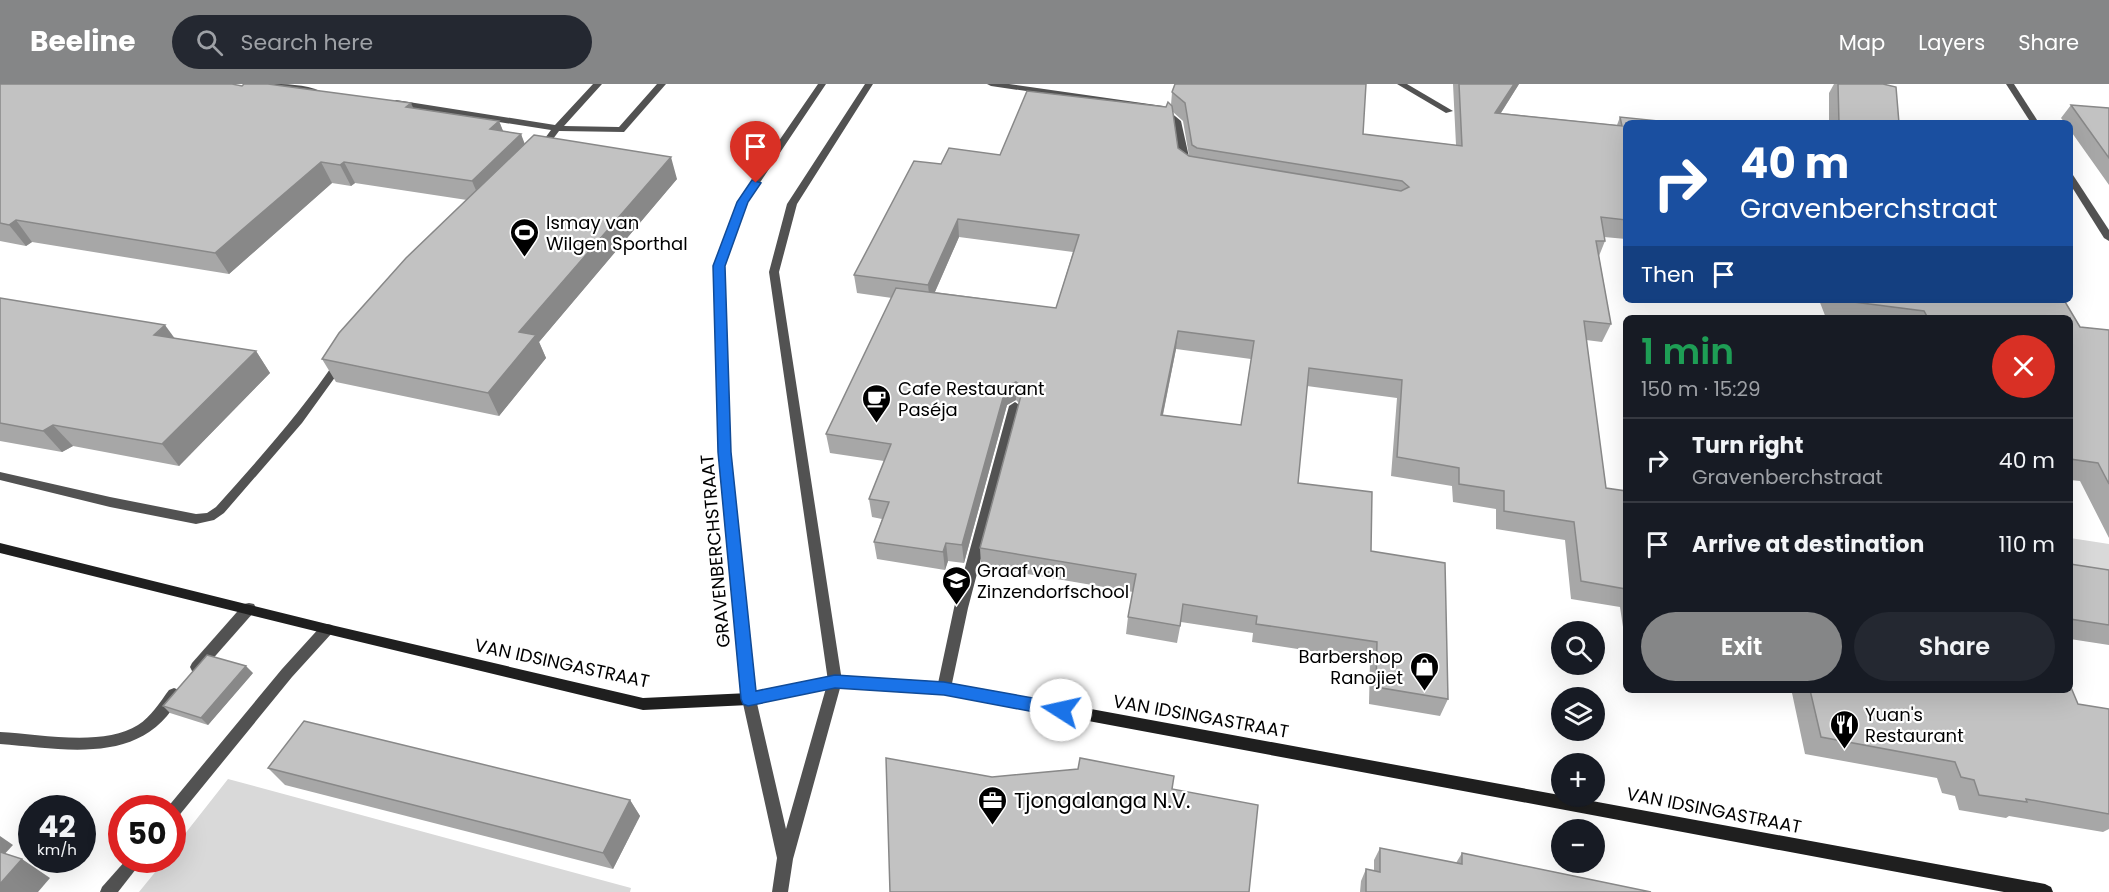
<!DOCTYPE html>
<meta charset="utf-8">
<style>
:root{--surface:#171b24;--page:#242831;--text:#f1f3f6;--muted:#9ea1a6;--line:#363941;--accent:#858687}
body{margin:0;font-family:Poppins,sans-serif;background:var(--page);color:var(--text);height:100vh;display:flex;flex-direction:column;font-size:22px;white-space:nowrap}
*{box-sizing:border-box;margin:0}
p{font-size:20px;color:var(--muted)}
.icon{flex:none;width:33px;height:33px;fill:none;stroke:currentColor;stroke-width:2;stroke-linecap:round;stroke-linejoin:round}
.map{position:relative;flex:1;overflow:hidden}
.panel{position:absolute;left:1623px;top:231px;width:450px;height:378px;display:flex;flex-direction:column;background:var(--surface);border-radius:9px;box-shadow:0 6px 24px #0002}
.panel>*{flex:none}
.hud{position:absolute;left:1623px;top:36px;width:450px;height:183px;border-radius:9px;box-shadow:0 6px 24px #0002;background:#1a4fa0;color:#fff;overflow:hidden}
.tools{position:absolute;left:1551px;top:537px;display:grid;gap:12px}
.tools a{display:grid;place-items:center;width:54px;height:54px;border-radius:50%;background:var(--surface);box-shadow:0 6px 24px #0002;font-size:30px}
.speed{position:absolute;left:18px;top:711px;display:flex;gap:12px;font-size:30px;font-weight:700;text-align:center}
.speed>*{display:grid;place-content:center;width:78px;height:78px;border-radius:50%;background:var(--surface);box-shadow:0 6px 24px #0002;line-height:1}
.speed small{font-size:15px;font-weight:400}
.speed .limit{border:9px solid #d22;background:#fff;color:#111}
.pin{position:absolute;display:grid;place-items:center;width:51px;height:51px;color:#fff;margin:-62px -26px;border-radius:50% 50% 50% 0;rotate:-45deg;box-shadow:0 0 6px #0007}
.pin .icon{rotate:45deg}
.me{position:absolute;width:66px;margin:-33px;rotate:280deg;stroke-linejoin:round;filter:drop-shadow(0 0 4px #0008)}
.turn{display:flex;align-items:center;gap:21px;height:126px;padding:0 18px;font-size:27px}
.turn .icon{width:78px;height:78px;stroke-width:2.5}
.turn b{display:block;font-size:42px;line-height:51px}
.then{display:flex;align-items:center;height:57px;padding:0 18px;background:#0003;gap:12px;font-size:22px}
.round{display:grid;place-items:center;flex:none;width:63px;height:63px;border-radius:32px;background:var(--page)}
.overview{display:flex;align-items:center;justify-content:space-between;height:102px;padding:0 18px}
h1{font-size:36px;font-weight:600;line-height:45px;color:#1e9e55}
.primary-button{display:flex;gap:12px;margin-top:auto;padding:12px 18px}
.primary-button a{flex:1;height:69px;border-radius:36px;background:var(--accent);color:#fff;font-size:24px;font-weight:600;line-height:69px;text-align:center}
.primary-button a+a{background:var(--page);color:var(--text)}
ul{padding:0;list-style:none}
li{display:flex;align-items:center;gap:18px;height:84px;padding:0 18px;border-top:2px solid var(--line)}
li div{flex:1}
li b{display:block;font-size:22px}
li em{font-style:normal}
header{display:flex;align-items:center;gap:36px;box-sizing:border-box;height:84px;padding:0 30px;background:var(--accent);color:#fff}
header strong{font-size:28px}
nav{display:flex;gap:33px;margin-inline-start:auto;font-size:21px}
.search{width:420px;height:54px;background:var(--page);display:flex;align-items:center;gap:15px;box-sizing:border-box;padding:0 21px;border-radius:33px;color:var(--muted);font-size:22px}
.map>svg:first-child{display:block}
.green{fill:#d9d9d9}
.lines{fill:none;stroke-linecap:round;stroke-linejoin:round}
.service{fill:#525252;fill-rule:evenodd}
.minor{fill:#525252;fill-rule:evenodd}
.tertiary{fill:#525252;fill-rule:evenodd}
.secondary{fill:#1f1f1f;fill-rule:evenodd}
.wall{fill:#a7a7a7;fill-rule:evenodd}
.shaded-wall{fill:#888}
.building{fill:#c2c2c2;stroke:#888;stroke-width:1.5;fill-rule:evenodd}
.route{fill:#1a73e8;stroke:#114b97;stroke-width:1.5}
.labels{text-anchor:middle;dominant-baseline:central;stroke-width:4.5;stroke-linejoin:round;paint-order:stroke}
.poi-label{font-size:18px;fill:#000;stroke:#fff;text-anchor:start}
.street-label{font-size:18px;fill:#000;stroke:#fff}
.near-poi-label{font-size:21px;fill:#000;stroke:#fff;text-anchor:start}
</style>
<header>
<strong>Beeline</strong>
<div class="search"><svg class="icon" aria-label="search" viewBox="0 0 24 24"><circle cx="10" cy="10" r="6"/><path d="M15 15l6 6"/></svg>Search here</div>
<nav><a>Map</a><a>Layers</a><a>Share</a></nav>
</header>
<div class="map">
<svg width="2109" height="808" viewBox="0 0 2109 808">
<rect width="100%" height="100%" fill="#fff"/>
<g class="green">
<path d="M2070,454L2109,460V506L2070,499Z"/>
<path d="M228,695L631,804L630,808H139L165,776H172L173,765Z"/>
</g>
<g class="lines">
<g class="service">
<path d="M268,0C284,0 306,0 320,7L316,10L272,2Z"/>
<path d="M593,0H602L564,42L619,43L657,0H666L624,48L559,47L544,67L541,68L537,65L551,46L396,22L392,19L396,16L555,41Z"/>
<path d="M987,0H1009L1163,22L1181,37L1191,82L1186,85L1181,82L1173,38L1158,26L991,2Z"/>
<path d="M1397,0H1407L1453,27L1446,29Z"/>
<path d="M341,274L346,278L302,339L224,429L214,436L196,440L110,423L0,396V388L110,413L196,430L207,429L216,423C259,375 301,328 337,275Z"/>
<path d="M1015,318L1021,322L968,524L951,604L949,608L944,610L939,608L937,604L954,524L1009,322Z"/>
<path d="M249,519L254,520L256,524L254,528L202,587L197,589L192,587L190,583L192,579L244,520Z"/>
<path d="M327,540L332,541L334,545L332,549L292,593L177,734L172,736V724H167L282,585L322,541Z"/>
<path d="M174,604L179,606L181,610C146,683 66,665 0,660V648C39,650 104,663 138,641C151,633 160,618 169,606Z"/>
<path d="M126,776H143L118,808H100L102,803Z"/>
</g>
<g class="minor">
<path d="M2006,0H2014L2039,39H2031Z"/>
<path d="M2070,90L2073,91L2109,146V157L2104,154L2070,100Z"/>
<path d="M835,591L840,593L842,597L793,775L788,808H772L777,774L742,615L744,611L749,609L754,611L756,615L786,745L828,597L830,593Z"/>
</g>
<g class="tertiary">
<path d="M818,0H826L747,118L724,182L731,368L756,615L754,619L749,621L744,619L742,615L719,368L714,182L737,118Z"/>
<path d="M865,0H873L797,120L779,188L842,597L840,601L835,603L830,601L828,597L769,188L787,120Z"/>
</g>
<path class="secondary" d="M0,459L327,540L643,614L749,609L835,591L944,598L2045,800L2051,803L2053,808H2004L944,610L835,603L749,621L643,626L327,550L0,469Z"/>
</g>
<g class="wall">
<path d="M0,0L413,24L499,37L503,47L521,50L524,60L677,95L539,258L546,274L499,332L336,298L322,275L467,116L355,99L351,102L332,99L229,190L32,158L26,162L0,157Z"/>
<path d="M1453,0H1519L1501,29L1617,41L1620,33L1626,39V155L1604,153L1605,157L1599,172L1611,240L1602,258L1586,256L1606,404L1626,407V563L1620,523L1571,515L1565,456L1496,445V425L1453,418L1452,402L1391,392L1397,314L1307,302L1298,399L1371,467L1448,615L1440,632L1369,620L1370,576L1252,558L1253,549L1181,538L1177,559L1126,550L1128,533L1133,508L981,482L980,464L1019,319L1016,316L1007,321L964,479L948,477L945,486L877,475L874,458L882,435L872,433L869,415L884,377L830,369L826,350L892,214L857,209L854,191L941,80L1000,71L1166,23L1171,21L1172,8L1363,50L1456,61ZM1173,28L1183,37L1189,72L1178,64ZM959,153L1073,168L1056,224L935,208ZM1176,265L1251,275L1241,341L1163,331Z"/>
<path d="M1834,0H1883L1899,39H1829V9Z"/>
<path d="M2071,21L2109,24V101L2070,46V39H2065L2061,34Z"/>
<path d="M0,214L174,254L256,267L270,289L179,382L73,362L62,368L0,357Z"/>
<path d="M1819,216H2064L2080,243L2109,246V454L2080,397L2070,396V234H1826Z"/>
<path d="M2070,480L2109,486V561L2070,555Z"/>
<path d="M253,589L208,641L170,629L163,622Z"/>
<path d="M1772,606H2070L2078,620L2109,625V745L2103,748L2009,732L2006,734L1959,726L1955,712L1942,709L1937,694L1805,670L1792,609Z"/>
<path d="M268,684L630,716L640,732L613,785L285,701Z"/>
<path d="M1380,764L1456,779L1462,769L1651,808H1360L1361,797L1366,785L1374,787V776Z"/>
</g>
<g class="shaded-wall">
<path d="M1514,0H1519L1490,46L1495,29Z"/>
<path d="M411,19L420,39L406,23Z"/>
<path d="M499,37L507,57L490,45Z"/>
<path d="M521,50L529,71L481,118L472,97Z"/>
<path d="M671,73L677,95L539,258L546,274L499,332L488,309L519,248Z"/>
<path d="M321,78L332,99L229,190L215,169Z"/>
<path d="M344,78L355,99L351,102L340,81Z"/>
<path d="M958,135L959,153L930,219L928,201Z"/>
<path d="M16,136L32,158L26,162L9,141Z"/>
<path d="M165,241L181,263L154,251Z"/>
<path d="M1178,247L1176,265L1159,349L1161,331Z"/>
<path d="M256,267L270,289L179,382L162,360Z"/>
<path d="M1016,298V316L1007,321L964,479L962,461L1006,303Z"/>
<path d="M53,341L73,362L62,368L43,347Z"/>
<path d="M946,459L948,477L945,486L943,468Z"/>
<path d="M246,582L253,589L208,641L201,634Z"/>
<path d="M630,716L640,732L613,785L603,769Z"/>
<path d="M0,752L13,761L0,775Z"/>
<path d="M22,775L50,794L38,808H0V800Z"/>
</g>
<g class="building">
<path d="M0,0H232L242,2L244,0H268L411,19L406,23L499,37L490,45L521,50L472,97L344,78L340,81L321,78L215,169L16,136L9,141L0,139Z"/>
<path d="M1175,0H1366L1363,50L1462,62L1459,0H1514L1495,29L1622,42L1620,33L1678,39H1626V136L1601,133L1605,157H1596L1611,240L1584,237L1606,404L1626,407V505L1581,497L1574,438L1504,427V407L1459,400V384L1397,373L1402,296L1309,284L1298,399L1372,408L1371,467L1445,479L1448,615L1376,603L1377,558L1256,540L1257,532L1183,520L1180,542L1128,533L1136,490L980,464L1023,304L1016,298L1006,303L962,461L946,459L943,468L874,458L889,418L869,415L891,360L826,350L896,204L1056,224L1079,151L958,135L928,201L854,191L914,77L941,80L949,64L1000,71L1027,7L1166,23L1168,18L1172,22L1178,64L1189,72L1401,107L1409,103L1402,97L1197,64L1192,61L1185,19L1172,8ZM1178,247L1254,257L1241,341L1161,331Z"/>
<path d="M1838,0H1883L1896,3L1899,39H1839Z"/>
<path d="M2071,21L2109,24V74Z"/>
<path d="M534,51L671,73L519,248L536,251L488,309L322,275L339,249L406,174Z"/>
<path d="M0,214L165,241L154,251L256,267L162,360L53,341L43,347L0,339Z"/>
<path d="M1838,216H2064L2080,243L2109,246V400L2098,379L2070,375V234H1928L1924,227Z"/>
<path d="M2070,480L2109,486V541L2070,535Z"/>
<path d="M207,571L246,582L201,634L163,622Z"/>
<path d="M2070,601L2078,620L2109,625V730L2026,715L2027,718L1979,711L1974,696L1961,693L1955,678L1821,653L1810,606H2070Z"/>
<path d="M304,637L630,716L603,769L268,684Z"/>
<path d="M886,674L992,693L1078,685L1080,674L1174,692L1172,705L1258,721L1249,808H890Z"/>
<path d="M1380,764L1462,780V769L1651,808H1366V785L1380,788Z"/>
<path d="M0,768L22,775L0,800Z"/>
</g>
<path class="route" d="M752,96L761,99L748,118L725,182L731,368L756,607L835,591L944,598L1061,619L1066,621L1069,626L1066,631L1061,633L944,611L835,604L748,622L743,620L741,615L718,368L713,182L737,118Z"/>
<defs>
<symbol id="stadium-pin" viewBox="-11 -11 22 30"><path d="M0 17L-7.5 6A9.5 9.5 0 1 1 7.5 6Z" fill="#000" stroke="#fff"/><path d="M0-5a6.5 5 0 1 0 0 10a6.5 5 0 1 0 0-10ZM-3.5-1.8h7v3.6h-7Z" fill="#fff"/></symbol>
<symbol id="cafe-pin" viewBox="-11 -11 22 30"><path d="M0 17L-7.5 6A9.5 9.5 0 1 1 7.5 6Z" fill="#000" stroke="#fff"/><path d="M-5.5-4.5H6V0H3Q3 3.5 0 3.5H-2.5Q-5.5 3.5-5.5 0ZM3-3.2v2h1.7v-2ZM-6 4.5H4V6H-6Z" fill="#fff"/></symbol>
<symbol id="school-pin" viewBox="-11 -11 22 30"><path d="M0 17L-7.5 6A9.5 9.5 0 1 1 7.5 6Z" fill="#000" stroke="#fff"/><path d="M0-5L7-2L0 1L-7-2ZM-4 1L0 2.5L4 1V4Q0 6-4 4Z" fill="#fff"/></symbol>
<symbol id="shop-pin" viewBox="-11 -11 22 30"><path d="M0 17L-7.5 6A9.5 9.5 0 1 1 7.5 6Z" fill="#000" stroke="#fff"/><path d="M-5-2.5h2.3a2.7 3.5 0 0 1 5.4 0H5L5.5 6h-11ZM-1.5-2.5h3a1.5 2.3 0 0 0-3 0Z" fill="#fff"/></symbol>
<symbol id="restaurant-pin" viewBox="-11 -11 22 30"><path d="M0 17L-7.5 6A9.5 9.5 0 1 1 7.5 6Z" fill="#000" stroke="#fff"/><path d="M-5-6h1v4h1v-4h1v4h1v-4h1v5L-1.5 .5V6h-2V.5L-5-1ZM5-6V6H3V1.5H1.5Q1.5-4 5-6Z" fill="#fff"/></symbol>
<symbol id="office-pin" viewBox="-11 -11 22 30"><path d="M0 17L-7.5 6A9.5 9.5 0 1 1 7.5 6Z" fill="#000" stroke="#fff"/><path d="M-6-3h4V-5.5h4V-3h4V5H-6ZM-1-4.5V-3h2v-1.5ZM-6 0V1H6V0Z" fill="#fff"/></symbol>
</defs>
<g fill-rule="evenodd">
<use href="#stadium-pin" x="508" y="132" width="33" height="45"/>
<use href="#cafe-pin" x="860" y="298" width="33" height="45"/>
<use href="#school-pin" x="940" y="480" width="33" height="45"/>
<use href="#shop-pin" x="1408" y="566" width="33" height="45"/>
<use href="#restaurant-pin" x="1828" y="624" width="33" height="45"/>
<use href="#office-pin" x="976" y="700" width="33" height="45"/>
</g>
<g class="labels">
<g class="poi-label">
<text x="546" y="138">Ismay van<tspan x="546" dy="21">Wilgen Sporthal</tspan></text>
<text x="898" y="304">Cafe Restaurant<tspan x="898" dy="21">Paséja</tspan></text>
<text x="977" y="486">Graaf von<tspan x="977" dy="21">Zinzendorfschool</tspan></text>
<text x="1403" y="572" text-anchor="end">Barbershop<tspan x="1403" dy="21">Ranojiet</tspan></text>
<text x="1865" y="630">Yuan's<tspan x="1865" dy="21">Restaurant</tspan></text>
</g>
<g class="street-label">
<text transform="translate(715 467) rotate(-95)">GRAVENBERCHSTRAAT</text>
<text transform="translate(562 579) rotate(12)">VAN IDSINGASTRAAT</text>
<text transform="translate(1201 632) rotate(10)">VAN IDSINGASTRAAT</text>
<text transform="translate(1714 726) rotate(11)">VAN IDSINGASTRAAT</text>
</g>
<g class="near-poi-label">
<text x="1014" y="716">Tjongalanga N.V.</text>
</g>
</g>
</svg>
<div class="tools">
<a><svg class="icon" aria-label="search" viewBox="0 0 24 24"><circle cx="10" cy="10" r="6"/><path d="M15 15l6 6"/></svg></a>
<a><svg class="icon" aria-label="layers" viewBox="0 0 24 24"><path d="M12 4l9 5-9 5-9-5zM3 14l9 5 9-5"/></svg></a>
<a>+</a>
<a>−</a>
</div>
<div class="speed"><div>42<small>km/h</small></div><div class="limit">50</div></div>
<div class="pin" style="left:756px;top:99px;background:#d93025"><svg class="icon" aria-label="arrive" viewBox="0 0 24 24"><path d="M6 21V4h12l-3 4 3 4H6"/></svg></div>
<svg class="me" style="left:1061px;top:626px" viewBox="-20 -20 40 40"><circle r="19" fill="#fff"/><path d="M0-13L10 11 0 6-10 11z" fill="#1a73e8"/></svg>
<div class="hud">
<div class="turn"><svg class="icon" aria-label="right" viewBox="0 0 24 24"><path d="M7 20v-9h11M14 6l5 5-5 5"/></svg><div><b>40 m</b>Gravenberchstraat</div></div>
<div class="then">Then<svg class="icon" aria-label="arrive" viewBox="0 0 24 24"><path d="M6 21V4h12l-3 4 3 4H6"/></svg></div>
</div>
<section class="panel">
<div class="overview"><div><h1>1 min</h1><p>150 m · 15:29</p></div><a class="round" style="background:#d93025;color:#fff"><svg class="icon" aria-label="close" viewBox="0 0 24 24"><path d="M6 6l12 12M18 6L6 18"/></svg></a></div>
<ul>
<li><svg class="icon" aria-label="right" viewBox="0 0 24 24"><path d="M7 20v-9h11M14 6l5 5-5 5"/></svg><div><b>Turn right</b><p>Gravenberchstraat</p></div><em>40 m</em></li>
<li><svg class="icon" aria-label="arrive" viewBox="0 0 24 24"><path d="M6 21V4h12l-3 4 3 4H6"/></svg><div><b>Arrive at destination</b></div><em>110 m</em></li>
</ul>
<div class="primary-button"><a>Exit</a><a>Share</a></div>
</section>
</div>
